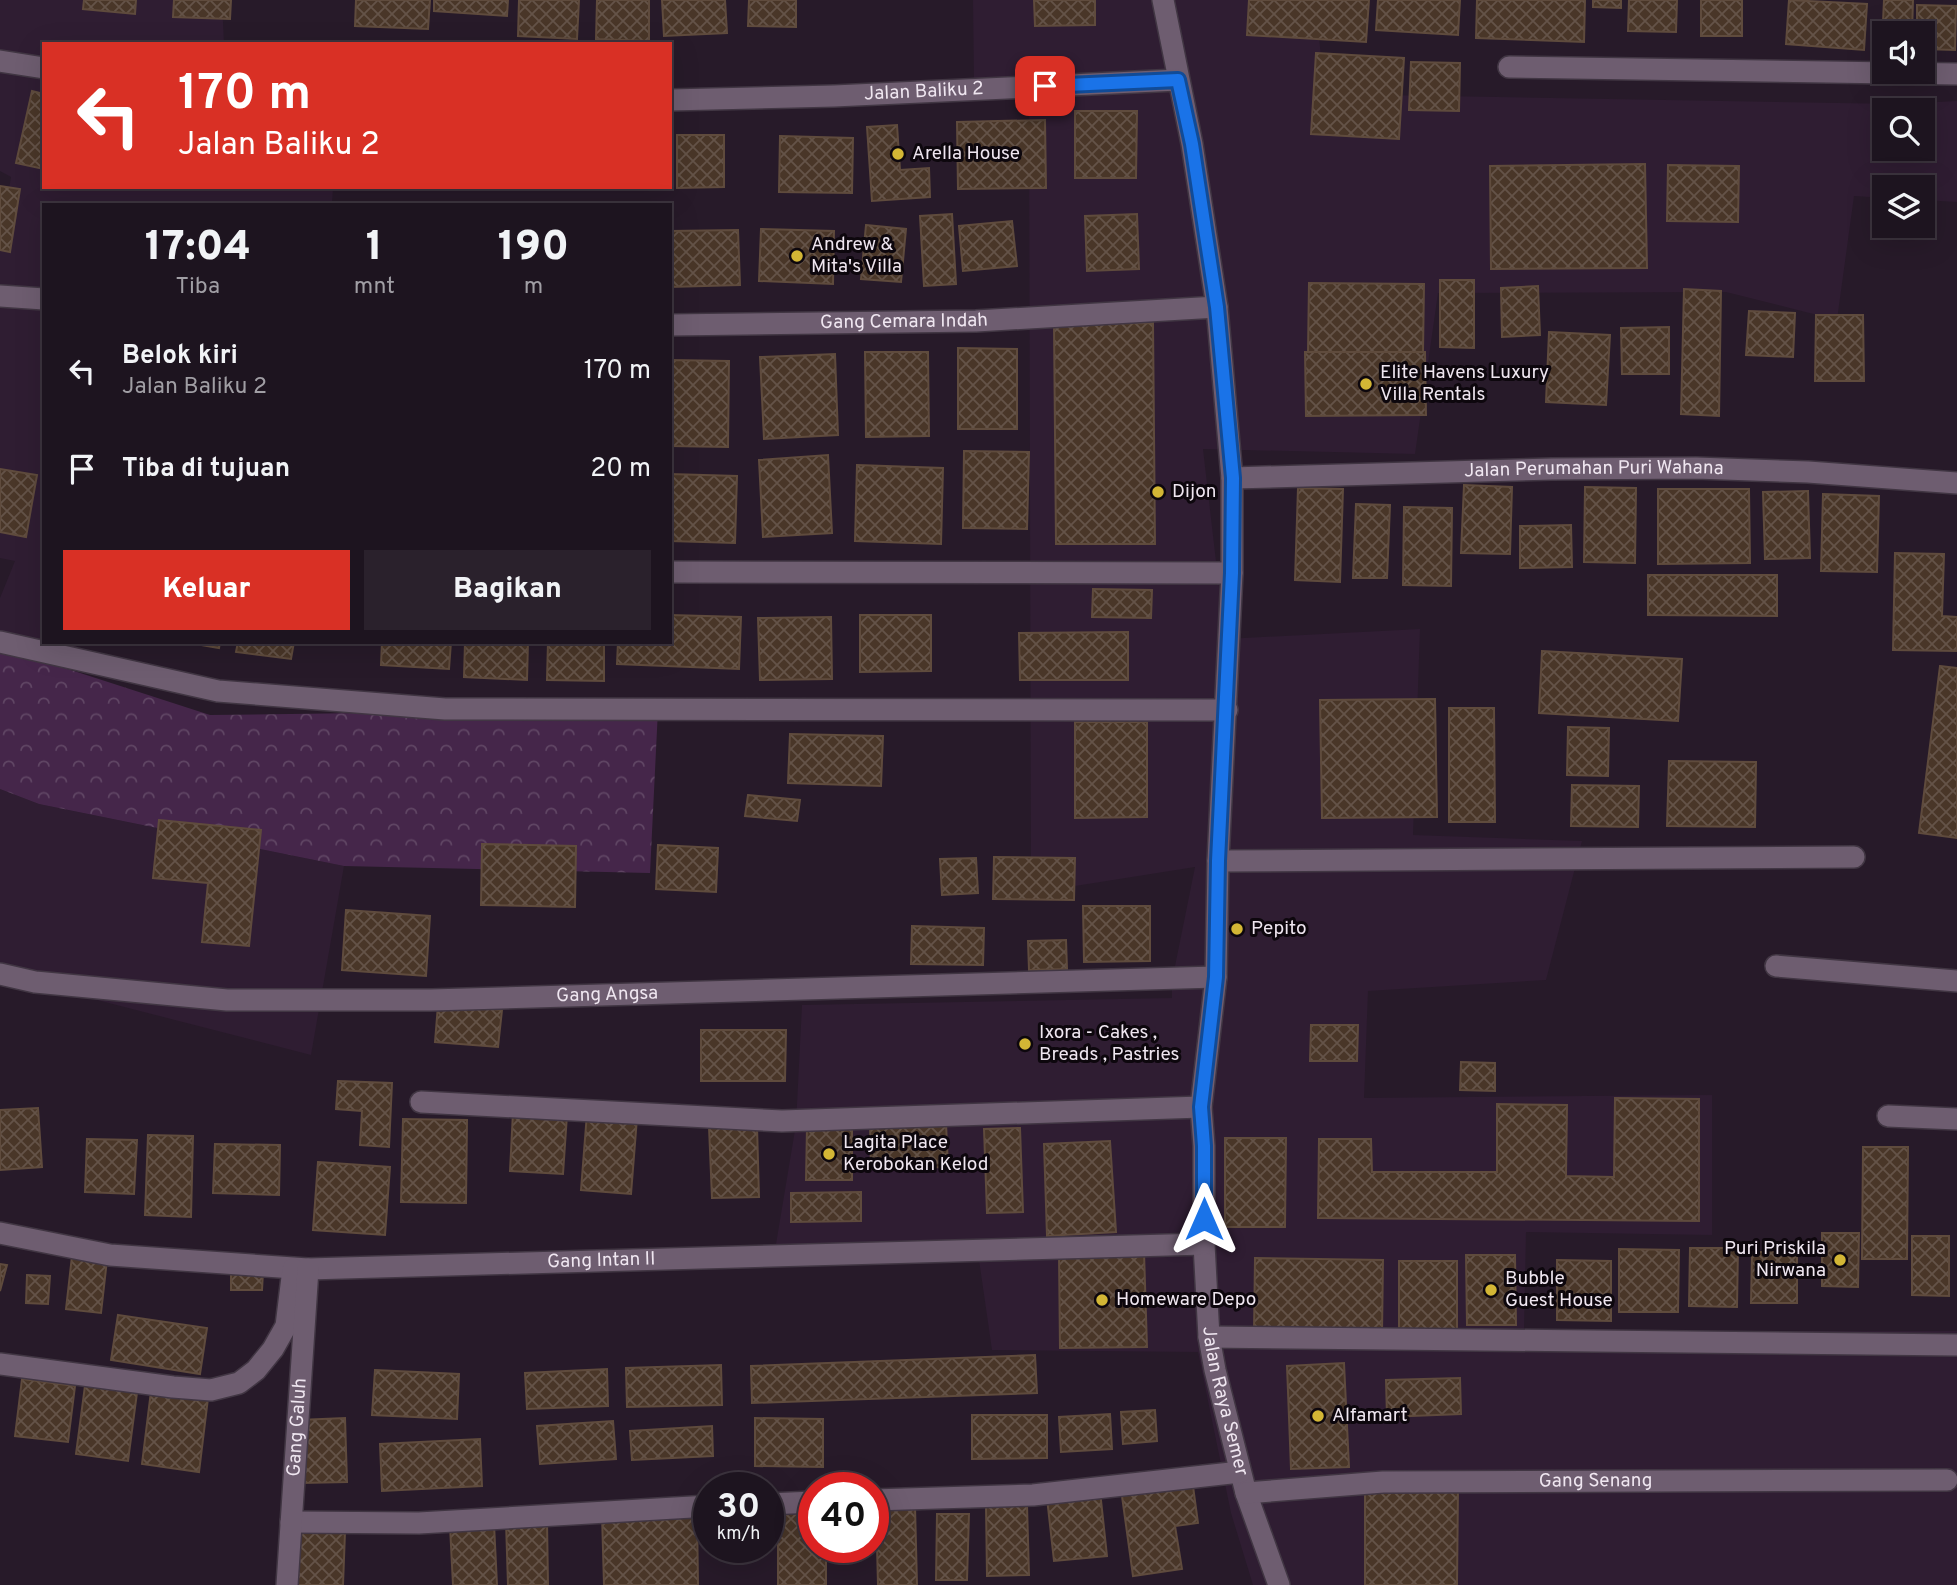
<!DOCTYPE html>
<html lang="id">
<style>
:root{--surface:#1d141f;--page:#2a212c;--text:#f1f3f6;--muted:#a09ea4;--line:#3b333d;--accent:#d93025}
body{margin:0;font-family:Overpass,sans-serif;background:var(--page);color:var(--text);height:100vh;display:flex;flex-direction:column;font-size:26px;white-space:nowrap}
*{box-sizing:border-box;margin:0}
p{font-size:23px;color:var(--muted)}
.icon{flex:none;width:38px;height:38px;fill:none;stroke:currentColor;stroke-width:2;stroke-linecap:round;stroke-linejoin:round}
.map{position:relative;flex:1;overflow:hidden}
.panel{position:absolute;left:42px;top:203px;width:630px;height:441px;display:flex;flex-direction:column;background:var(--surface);border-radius:0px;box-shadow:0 7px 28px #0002,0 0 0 2px var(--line)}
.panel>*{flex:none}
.guide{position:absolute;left:42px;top:42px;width:630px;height:147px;border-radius:0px;box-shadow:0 7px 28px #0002,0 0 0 2px var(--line);background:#d93025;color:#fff;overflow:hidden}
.tools{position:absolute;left:1872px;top:21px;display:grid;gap:14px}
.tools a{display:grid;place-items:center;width:63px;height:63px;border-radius:0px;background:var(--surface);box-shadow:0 7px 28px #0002,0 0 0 2px var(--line);font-size:35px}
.speed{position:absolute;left:693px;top:1472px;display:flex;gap:14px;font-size:35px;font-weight:700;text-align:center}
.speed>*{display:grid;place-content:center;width:91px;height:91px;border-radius:50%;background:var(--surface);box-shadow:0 7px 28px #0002,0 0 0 2px var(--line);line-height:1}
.speed small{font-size:18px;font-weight:400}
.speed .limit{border:10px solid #d22;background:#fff;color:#111}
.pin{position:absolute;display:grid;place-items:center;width:60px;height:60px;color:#fff;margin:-30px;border-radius:14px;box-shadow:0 4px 10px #0006}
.me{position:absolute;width:77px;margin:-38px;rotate:0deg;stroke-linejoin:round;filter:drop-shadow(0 0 5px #0008)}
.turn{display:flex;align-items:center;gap:24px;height:147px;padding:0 21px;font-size:32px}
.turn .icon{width:91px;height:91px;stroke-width:2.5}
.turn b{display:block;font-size:49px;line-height:60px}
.eta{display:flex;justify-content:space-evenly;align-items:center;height:119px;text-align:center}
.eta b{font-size:42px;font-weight:800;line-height:49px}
.cta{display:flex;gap:14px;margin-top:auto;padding:14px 21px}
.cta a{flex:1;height:80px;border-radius:0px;background:var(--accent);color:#fff;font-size:28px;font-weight:800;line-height:80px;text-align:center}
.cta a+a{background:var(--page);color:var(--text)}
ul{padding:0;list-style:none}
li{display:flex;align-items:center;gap:21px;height:98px;padding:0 21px}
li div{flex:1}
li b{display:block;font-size:26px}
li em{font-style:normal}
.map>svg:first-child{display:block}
.built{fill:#2f1d32;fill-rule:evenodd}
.forest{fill:url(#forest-crowns)}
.building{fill:url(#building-cross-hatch);stroke:#5f4b3d;stroke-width:2}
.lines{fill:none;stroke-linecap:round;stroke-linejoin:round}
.minor-casing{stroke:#413643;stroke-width:24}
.minor{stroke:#6e5d70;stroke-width:21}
.route-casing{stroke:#114b97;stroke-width:18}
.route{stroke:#1a73e8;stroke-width:12}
.poi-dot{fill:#d3b635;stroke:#0d070d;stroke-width:2.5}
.labels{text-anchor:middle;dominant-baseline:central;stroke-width:6;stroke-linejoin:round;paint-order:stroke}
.street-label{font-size:19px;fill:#efe6f0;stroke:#0d070d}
.poi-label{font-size:19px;fill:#efe6f0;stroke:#0d070d;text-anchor:start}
</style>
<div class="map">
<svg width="1957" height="1585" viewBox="0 0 1957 1585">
<defs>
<pattern id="forest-crowns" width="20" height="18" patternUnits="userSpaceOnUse" patternTransform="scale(1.75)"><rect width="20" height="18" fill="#45264a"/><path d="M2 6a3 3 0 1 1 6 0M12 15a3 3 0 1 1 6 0" fill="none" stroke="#604664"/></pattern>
<pattern id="building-cross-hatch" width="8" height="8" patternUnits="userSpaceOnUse" patternTransform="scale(1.75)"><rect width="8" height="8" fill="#493628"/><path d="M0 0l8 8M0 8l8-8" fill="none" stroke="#645348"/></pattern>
</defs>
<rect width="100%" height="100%" fill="#271a29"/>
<g class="built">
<path d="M0,0H222L224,44H44V187H333L332,205H44V642H77L74,671L0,650V598L15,561L0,558V242L11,177L0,171Z"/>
<path d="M973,0H1315L1325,94L1899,104L1957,101V202L1923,200V187H1885V198L1854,196L1837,320L1726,292L1438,293L1415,454L1203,449L1225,639L1420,629L1413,835L1582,841L1546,980L1368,991L1364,1098L1712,1095V1235L1526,1232L1524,1331H1957V1585H1253L1231,1513L1198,1352L992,1350L977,1246L773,1262L796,1124L802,1005L1172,998V981L1195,867L1031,893L1029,93L974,84ZM1885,110H1923V149H1885Z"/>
<path d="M0,789L39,804L344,866L311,1055L0,975Z"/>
</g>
<path class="forest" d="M0,650L74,671L210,715L658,709L650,873L344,866L39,804L0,789Z"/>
<g class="building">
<path d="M84,0H136L135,14L83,9Z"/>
<path d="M174,0H231L230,19L173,17Z"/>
<path d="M356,0H430L428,29L355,26Z"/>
<path d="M434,0H508L507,16L434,11Z"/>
<path d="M519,0H579L577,39L518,36Z"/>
<path d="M597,0H649V41L596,39Z"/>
<path d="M662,0H725L727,33L664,36Z"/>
<path d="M749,0H796V27L748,26Z"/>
<path d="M1034,0H1095V25L1035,26Z"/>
<path d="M1249,0H1369L1366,42L1247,35Z"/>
<path d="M1378,0H1460L1458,35L1376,30Z"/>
<path d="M1477,0H1585L1584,42L1476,38Z"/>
<path d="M1593,0H1621V8L1593,7Z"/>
<path d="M1629,0H1677L1676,32L1628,31Z"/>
<rect x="1701" y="0" width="41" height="36"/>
<path d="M1789,0L1867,4L1864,50L1786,44Z"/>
<path d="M1884,0H1913L1912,33H1885V44L1882,43Z"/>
<path d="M1917,5L1956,6L1955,50L1923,49V33H1917Z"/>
<path d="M1316,53L1404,58L1399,139L1311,134Z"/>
<path d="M1411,62L1460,63L1459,111L1409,110Z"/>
<path d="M32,91L44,94V169L16,163Z"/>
<path d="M1075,111H1137L1136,178H1075Z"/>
<path d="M1045,120L1046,188L958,189L957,122Z"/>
<path d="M897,125L900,170L929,168L930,197L872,201L867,127Z"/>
<path d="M677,135H724V187L677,188Z"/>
<path d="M780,136L853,138L852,193L779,192Z"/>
<path d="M1645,164L1647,268L1491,269L1490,166Z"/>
<path d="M1668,165L1739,166L1738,222L1667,221Z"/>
<path d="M0,186L20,189L10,252L0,250Z"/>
<path d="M548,187H617V188L548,189Z"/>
<path d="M952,214L956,284L924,286L920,216Z"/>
<path d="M1137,214L1139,269L1087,271L1085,216Z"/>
<path d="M1012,221L1017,266L963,271L959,226Z"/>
<path d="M866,225L906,229L901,282L861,279Z"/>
<path d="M761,229L834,231L833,284L759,281Z"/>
<path d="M738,230L740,285L670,287V231Z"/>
<path d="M1440,280H1474V348L1440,347Z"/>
<path d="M1309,283L1424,284L1423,352H1308Z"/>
<path d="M1538,286L1540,335L1502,337L1501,288Z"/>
<path d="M1684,289L1721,291L1719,416L1681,414Z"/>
<path d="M1749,311L1795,313L1793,357L1746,355Z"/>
<path d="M1816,315H1863L1864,381H1815Z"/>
<path d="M1153,323L1155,544H1056L1054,324Z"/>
<path d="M1669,327V374H1622L1621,328Z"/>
<path d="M1549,332L1610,335L1606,405L1546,402Z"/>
<path d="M958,348L1017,349V429H958Z"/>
<path d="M865,352H928L929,436L866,437Z"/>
<path d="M1305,352H1425L1426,415L1306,416Z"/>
<path d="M835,354L838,435L764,439L760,357Z"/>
<path d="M670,360L729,361L728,447L670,446Z"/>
<path d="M964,451L1029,452L1027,529L963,528Z"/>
<path d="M828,455L832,533L763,537L759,460Z"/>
<path d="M857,465L943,468L941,544L855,541Z"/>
<path d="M0,469L37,475L26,537L0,532Z"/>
<path d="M670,474L737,476L735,543L670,541Z"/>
<path d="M1464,485L1512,487L1510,554L1461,553Z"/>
<path d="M1585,487L1636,488L1635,563L1584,562Z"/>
<path d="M1298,488L1343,489L1340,582L1295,580Z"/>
<path d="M1658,489H1749L1750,563L1658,564Z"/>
<path d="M1808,491L1810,558L1765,559L1763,492Z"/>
<path d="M1823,494L1879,496L1877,572L1821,571Z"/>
<path d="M1356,504L1390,505L1387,578H1353Z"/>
<path d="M1404,507L1452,508L1451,586L1403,585Z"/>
<path d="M1571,525L1572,567L1520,568V526Z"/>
<path d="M1895,553L1944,554L1942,616L1957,617V651L1893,650Z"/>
<path d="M1648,575H1777V616L1648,615Z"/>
<path d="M1093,589L1152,590L1151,618L1092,617Z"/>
<path d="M670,615L741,617L739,669L617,664L618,642H670Z"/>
<path d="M860,615H931V671L860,672Z"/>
<path d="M831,617L832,679L760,680L758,618Z"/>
<path d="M1128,632V680H1020L1019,633Z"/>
<path d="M184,642H220L219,648Z"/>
<path d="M238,642H294L291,659L236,652Z"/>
<path d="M382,642H451L449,669L381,665Z"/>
<path d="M465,642H528L527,680L464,677Z"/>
<path d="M548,642H604V681L547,680Z"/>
<path d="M1542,651L1682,659L1678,721L1539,713Z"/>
<path d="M1940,666L1957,668V838L1919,833Z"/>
<path d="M1435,699L1437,817L1322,818L1320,700Z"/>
<path d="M1449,708H1494L1495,822H1449Z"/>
<path d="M1075,722H1147V817L1075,818Z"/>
<path d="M1568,727L1609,728L1608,776L1567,775Z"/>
<path d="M790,734L883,736L881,786L788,783Z"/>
<path d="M1669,761L1756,762L1755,827L1667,826Z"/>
<path d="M1572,785L1639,786L1638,827L1571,826Z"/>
<path d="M748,795L800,800L797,821L745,816Z"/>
<path d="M159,820L261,830L249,946L202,942L208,883L153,878Z"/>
<path d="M482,844L576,846L575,907L481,905Z"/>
<path d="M658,845L718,848L716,892L656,889Z"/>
<path d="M994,857L1075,858L1074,900L993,899Z"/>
<path d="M976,858L978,893L942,895L940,859Z"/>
<path d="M1083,906H1150V961L1084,962Z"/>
<path d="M346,910L430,916L426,976L342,970Z"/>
<path d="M912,926L984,928L983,965L911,964Z"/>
<path d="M1066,940L1067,969L1029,970L1028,941Z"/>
<path d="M438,1005L502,1010L498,1047L435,1042Z"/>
<path d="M1311,1025H1358L1357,1061H1310Z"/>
<path d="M701,1030H786L785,1081H701Z"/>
<path d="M1461,1062L1495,1063V1091L1460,1090Z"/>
<path d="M338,1081L392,1083L389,1147L360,1145L362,1111L336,1109Z"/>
<path d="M1615,1098L1699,1099V1221L1318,1218L1319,1139H1371L1372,1172H1497V1104L1567,1105L1566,1176L1614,1177Z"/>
<path d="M38,1108L42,1167L0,1170V1110Z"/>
<path d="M513,1112L567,1115L563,1174L510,1171Z"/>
<path d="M587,1113L637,1118L631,1194L581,1190Z"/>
<path d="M403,1119L467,1120L466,1203L401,1202Z"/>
<path d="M946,1123L948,1167L871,1169L870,1125Z"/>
<path d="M757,1126L759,1197L712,1198L709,1127Z"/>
<path d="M807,1127H852V1180H806Z"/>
<path d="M1020,1128L1023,1212L987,1213L984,1129Z"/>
<path d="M148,1135L193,1136L191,1217L145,1215Z"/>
<path d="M1225,1138H1286L1285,1227H1225Z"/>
<path d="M87,1139L137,1140L134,1194L85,1192Z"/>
<path d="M1110,1141L1116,1232L1047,1236L1044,1144Z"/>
<path d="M215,1144L280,1145L279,1195L213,1193Z"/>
<path d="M1863,1147H1908L1907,1259H1862Z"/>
<path d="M318,1162L390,1167L385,1235L313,1230Z"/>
<path d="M861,1192V1221L791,1222V1193Z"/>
<path d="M1822,1233H1859L1858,1287L1822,1286Z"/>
<path d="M1912,1236H1949V1296L1912,1295Z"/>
<path d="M1690,1248H1738L1737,1307L1689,1306Z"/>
<path d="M1619,1249L1679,1250L1678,1312H1619Z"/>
<path d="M1144,1252L1147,1347L1060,1348L1059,1254Z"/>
<path d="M1752,1252H1797V1303H1751Z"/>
<path d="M1466,1255H1515L1516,1325H1467Z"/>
<path d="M72,1256L107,1260L101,1313L66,1309Z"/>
<path d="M1255,1258L1383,1260L1382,1333L1254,1332Z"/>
<path d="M1557,1260L1611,1261V1321L1557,1320Z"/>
<rect x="1399" y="1261" width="58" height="72"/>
<path d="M0,1264L7,1265L0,1291Z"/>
<path d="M231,1272H263L262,1290H231Z"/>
<path d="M27,1275L50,1276L48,1304L26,1303Z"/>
<path d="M118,1315L207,1328L200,1374L111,1360Z"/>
<path d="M1035,1355L1037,1393L752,1403L751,1366Z"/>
<path d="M1344,1363L1349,1467L1291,1469L1287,1366Z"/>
<path d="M721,1365L722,1405L627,1407L626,1368Z"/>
<path d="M607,1369L608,1406L527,1409L525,1373Z"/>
<path d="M375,1370L459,1374L457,1419L372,1415Z"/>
<path d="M86,1378L138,1385L128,1461L76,1454Z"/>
<path d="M1460,1378L1461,1414L1387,1417L1386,1380Z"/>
<path d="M22,1379L75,1386L68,1442L15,1436Z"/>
<path d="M151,1391L208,1398L199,1472L142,1464Z"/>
<path d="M1155,1410L1157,1441L1123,1444L1121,1412Z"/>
<path d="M1110,1414L1112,1449L1061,1452L1059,1417Z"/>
<path d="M972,1415H1047V1458L972,1459Z"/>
<path d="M345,1418L347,1482L301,1483L299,1420Z"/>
<path d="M755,1418L823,1419V1467L755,1466Z"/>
<path d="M613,1421L616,1459L540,1464L537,1426Z"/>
<path d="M712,1426L713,1456L632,1460L630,1431Z"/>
<path d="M480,1439L482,1486L382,1491L380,1444Z"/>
<path d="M1192,1479L1198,1523L1175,1526L1182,1569L1133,1576L1121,1489Z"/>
<path d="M1365,1488H1458L1457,1585H1365Z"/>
<path d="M1100,1491L1107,1556L1054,1561L1047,1498Z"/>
<path d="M1027,1505L1029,1575L987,1576L986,1506Z"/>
<path d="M778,1506L814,1507V1547H826V1585H778Z"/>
<path d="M915,1506L917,1585H878L876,1507Z"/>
<path d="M697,1513L698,1585H604L602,1515Z"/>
<path d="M937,1514H969L967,1580H936Z"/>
<path d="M547,1521L548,1585H508L506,1522Z"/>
<path d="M494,1524L497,1585H453L450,1526Z"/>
<path d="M299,1530L345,1532L343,1585H297Z"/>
<path d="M710,1547H738V1551L710,1552Z"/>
</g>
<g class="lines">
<defs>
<g id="minor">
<path id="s1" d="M1163,0L1192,144L1217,307L1232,478V573L1218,861L1216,977L1201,1107L1204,1146V1244L1209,1337L1215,1370L1246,1493L1279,1585"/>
<path d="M0,61L44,68"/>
<path d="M1509,67L1957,74"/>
<path id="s2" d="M670,100L834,96L1178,80"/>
<path d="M0,296L44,299"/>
<path id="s3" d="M670,325L976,321L1217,307"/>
<path id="s4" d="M1232,478L1552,469L1696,468L1808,472L1957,483"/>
<path d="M670,572L1232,573"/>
<path d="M0,642L218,691L445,709L1227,710"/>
<path d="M1218,861L1854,857"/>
<path d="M1776,966L1957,981"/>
<path id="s5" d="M0,974L35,982L227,1000H431L1216,977"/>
<path d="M421,1102L782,1121L1201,1107"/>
<path d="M1888,1116L1957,1119"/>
<path id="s6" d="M0,1233L110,1255L308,1269L1204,1244"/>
<path d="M1209,1337L1957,1345"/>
<path d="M0,1364L173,1387L211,1390L239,1383L256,1370L273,1349L286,1326L293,1269"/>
<path id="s7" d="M1246,1493L1383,1482L1947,1480"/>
<path d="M873,1500L1033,1495L1240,1472"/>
<path d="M768,1504L814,1502"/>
<path d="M291,1522L419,1523L709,1506"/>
<path id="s8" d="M287,1585L308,1269"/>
</g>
</defs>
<use href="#minor" class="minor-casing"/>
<use href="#minor" class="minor"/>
</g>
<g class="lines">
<defs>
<path id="route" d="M1045,86L1178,80L1192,144L1217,307L1233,478L1232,573L1218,861L1216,977L1201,1107L1204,1146V1219"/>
</defs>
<use href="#route" class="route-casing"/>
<use href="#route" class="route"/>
</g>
<g class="poi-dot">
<circle cx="898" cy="154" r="7"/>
<circle cx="797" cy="256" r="7"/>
<circle cx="1366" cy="384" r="7"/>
<circle cx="1158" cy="492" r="7"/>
<circle cx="1237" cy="929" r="7"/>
<circle cx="1025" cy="1044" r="7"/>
<circle cx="829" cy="1154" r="7"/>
<circle cx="1840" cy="1260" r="7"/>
<circle cx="1491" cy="1290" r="7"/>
<circle cx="1102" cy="1300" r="7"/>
<circle cx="1318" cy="1416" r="7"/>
</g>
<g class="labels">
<g class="street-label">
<text stroke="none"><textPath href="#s2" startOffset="254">Jalan Baliku 2</textPath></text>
<text stroke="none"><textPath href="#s3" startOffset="234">Gang Cemara Indah</textPath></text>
<text stroke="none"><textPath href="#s4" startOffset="362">Jalan Perumahan Puri Wahana</textPath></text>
<text stroke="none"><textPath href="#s5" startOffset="609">Gang Angsa</textPath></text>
<text stroke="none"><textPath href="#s6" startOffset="604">Gang Intan II</textPath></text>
<text stroke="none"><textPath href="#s1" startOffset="1410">Jalan Raya Semer</textPath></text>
<text stroke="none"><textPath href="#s8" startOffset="158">Gang Galuh</textPath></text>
<text stroke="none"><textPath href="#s7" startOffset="350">Gang Senang</textPath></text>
</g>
<g class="poi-label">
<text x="912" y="154">Arella House</text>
<text x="811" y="245">Andrew &amp;<tspan x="811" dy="22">Mita's Villa</tspan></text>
<text x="1380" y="373">Elite Havens Luxury<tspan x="1380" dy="22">Villa Rentals</tspan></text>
<text x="1172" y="492">Dijon</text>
<text x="1251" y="929">Pepito</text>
<text x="1039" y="1033">Ixora - Cakes ,<tspan x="1039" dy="22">Breads , Pastries</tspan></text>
<text x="843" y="1143">Lagita Place<tspan x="843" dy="22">Kerobokan Kelod</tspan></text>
<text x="1826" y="1249" text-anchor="end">Puri Priskila<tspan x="1826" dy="22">Nirwana</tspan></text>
<text x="1505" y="1279">Bubble<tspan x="1505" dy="22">Guest House</tspan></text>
<text x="1116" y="1300">Homeware Depo</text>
<text x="1332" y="1416">Alfamart</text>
</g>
</g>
</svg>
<div class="tools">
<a><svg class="icon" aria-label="sound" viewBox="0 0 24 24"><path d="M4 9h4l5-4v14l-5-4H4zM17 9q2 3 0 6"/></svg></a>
<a><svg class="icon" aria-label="search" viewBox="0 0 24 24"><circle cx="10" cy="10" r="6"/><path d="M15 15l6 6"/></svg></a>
<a><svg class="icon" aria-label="layers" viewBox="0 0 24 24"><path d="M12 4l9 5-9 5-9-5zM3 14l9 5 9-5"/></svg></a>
</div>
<div class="speed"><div>30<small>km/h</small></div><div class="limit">40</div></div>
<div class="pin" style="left:1045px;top:86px;background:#d93025"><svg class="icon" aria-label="arrive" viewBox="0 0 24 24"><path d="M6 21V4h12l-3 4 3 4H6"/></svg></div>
<svg class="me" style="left:1204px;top:1219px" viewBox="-20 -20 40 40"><path d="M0-17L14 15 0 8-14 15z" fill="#1a73e8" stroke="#fff" stroke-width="4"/></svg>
<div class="guide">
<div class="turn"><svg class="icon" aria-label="left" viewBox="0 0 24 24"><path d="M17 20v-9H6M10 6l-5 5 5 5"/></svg><div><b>170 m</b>Jalan Baliku 2</div></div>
</div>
<section class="panel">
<div class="eta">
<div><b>17:04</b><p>Tiba</p></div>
<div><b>1</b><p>mnt</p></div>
<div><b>190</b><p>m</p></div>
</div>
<ul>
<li><svg class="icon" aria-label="left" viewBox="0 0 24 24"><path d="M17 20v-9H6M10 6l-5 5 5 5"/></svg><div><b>Belok kiri</b><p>Jalan Baliku 2</p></div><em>170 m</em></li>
<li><svg class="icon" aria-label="arrive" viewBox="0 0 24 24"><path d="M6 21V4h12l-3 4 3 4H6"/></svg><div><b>Tiba di tujuan</b></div><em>20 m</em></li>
</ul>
<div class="cta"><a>Keluar</a><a>Bagikan</a></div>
</section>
</div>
